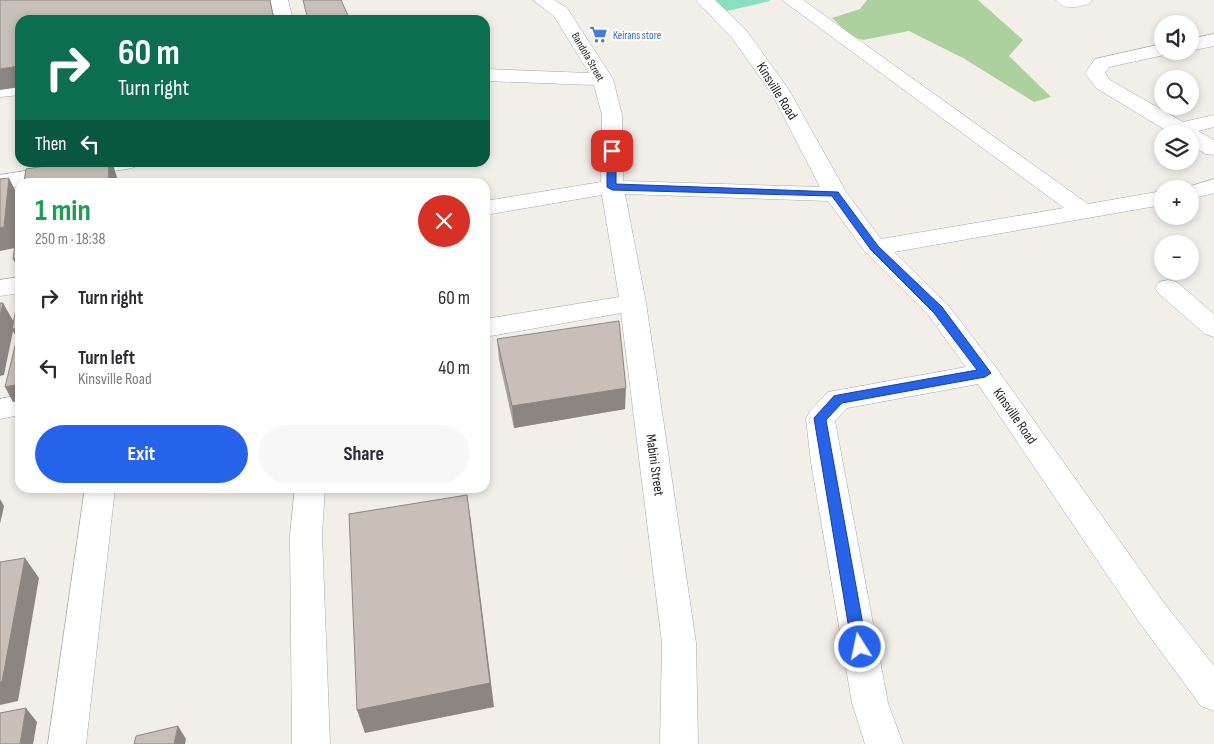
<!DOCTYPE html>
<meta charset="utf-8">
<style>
:root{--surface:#fff;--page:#f7f7f7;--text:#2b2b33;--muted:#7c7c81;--accent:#2563eb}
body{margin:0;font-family:"Sofia Sans Condensed",sans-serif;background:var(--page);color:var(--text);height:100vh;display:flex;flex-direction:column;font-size:19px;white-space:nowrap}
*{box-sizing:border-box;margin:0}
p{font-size:16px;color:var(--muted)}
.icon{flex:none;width:28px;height:28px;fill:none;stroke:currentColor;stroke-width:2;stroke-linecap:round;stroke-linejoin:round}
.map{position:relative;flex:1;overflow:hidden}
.panel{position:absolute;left:15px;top:178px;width:475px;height:315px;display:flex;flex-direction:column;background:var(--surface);border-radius:15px;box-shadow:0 2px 8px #0003}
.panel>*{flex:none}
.hud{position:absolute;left:15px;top:15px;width:475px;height:152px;border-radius:15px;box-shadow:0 2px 8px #0003;background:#0b6e4f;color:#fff;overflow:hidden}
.controls{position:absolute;left:1154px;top:15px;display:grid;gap:10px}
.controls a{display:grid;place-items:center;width:45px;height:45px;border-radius:50%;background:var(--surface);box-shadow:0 2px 8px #0003;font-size:25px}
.pin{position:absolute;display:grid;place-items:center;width:42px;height:42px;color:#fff;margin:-21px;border-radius:10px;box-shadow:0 2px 8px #0006}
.me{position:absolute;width:55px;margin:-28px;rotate:350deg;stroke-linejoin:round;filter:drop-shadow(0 0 4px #0008)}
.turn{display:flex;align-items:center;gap:18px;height:105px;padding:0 20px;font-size:22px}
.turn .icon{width:65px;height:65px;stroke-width:2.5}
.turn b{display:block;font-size:35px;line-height:42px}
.then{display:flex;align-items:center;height:48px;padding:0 20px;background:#0003;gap:10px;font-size:19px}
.round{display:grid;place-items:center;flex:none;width:52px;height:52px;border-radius:26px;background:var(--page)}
.head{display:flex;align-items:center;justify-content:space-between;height:85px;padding:0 20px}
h1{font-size:30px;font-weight:700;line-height:38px;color:#1e9e55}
.cta{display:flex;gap:10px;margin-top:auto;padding:10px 20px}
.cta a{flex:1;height:58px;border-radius:30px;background:var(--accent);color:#fff;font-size:20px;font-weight:700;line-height:58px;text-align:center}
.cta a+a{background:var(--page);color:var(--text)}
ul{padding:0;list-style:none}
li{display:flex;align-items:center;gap:15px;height:70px;padding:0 20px}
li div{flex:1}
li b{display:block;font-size:19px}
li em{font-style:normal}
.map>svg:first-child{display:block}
.forest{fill:#add19e}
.pitch{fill:#88e0be}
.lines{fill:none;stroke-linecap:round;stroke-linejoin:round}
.minor-casing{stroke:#a9a9a9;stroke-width:1}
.minor{fill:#fff;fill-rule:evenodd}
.wall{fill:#aba49e}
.shaded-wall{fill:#8b8681}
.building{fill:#c7bfb8;stroke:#8b8681}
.route{fill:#2563eb;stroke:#184099}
.labels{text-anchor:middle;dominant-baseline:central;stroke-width:4;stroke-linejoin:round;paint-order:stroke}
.far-shop-label{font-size:11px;fill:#366cbe;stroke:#fff;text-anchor:start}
.far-street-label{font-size:11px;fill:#222;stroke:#fff}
.street-label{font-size:14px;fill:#222;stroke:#fff}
</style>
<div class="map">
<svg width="1214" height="744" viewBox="0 0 1214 744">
<rect width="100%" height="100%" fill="#f2efe9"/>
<path class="forest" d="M867,0H978L1023,40L1009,56L1051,97L1034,102L963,58L909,31L863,40L852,37L832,18L860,9Z"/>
<path class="pitch" d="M714,0H769L770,1L727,11Z"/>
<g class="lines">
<defs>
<g id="minor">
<path d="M270,0H288L293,20H275Z"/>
<path d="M533,0H554L567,8L613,79L622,115L623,181L820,187L772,94L732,38L696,0H715L746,30L789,90L846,192L881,239L1064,208L782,0H803L1088,204L1162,191V205L894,252L947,304L995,366L1161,599L1214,666V711L1201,706L1137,619L978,384L847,408L835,421L888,703L903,744H865L852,703L811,462L806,419L810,411L828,392L966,367L929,316L866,253L828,201L625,194L646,303L696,643L698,744H660L662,643L621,313L485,337V319L619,297L602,195L485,215V201L601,182L602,115L594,85L485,81V69L589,73L554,16Z"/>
<path d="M1056,0H1092L1089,4C1078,7 1064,11 1056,0Z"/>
<path d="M1214,34V46L1190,51V39Z"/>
<path d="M1162,44V51H1171L1169,54L1109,67L1105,73L1110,80L1183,122L1214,115V127L1198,131L1214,140V155L1206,154L1190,144V134H1172L1096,88L1085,73L1095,59Z"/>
<path d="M20,83V95L0,97V85Z"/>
<path d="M82,162H138L135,167L127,169L39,182H20V186L0,189V175Z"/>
<path d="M1214,179V193L1190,199V189H1181Z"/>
<path d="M20,277V293L0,296V280Z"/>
<path d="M1168,280L1177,282L1214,314V337L1205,334L1159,294L1155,288L1159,282Z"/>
<path d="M20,395V415L0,419V399Z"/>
<path d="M85,488H115L86,744H48Z"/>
<path d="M295,488H325L322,535L330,744H292L290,535Z"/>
</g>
</defs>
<use href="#minor" class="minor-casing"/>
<use href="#minor" class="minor"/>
</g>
<path class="wall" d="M497,339L625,409L514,428L499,360Z"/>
<g class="shaded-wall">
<path d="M20,66V87L0,90V69Z"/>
<path d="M109,162H112L117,177V182H108Z"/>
<path d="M9,178L19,198L15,248L0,251V228Z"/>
<path d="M20,257V272L13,259Z"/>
<path d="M3,303L15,324L20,328V344L13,331L4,375L0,376V317Z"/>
<path d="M20,384V401L13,402L5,387Z"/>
<path d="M626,388L625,409L514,428L512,406Z"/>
<path d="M467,495L471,521L494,707L365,733L357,710Z"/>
<path d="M0,499L4,506L0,524Z"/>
<path d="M25,558L39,578L18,701L0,705V682Z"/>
<path d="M26,708L37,722L33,744H20Z"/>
<path d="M178,726L186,739L185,744H174Z"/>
</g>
<g class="building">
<path d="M0,0H270L274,20H20V66L0,69Z"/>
<path d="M303,0H341L350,20H308Z"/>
<path d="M70,162H109L108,182H24L26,169Z"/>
<path d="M9,178L4,227L0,228V179Z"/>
<path d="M20,212V257L13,259Z"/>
<path d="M20,289V328L12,329Z"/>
<path d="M0,303H3L0,317Z"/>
<path d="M619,321L626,388L512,406L497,339Z"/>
<path d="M20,337V384L5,387L17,338Z"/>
<path d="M467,495L490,683L357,710L349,514Z"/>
<path d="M25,558L2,682H0V562Z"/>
<path d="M26,708L20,744H0V713Z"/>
<path d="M178,726L174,744H134L136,736Z"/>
</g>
<path class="route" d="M612,148L616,151V184L838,192L878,246L942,307L991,373L985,377L842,403L826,420L867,647L865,652L860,654L855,652L852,647L814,418L834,396L838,395L977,370L934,313L871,250L832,196L612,190L607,187V151Z"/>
<defs>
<symbol id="supermarket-bare" viewBox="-9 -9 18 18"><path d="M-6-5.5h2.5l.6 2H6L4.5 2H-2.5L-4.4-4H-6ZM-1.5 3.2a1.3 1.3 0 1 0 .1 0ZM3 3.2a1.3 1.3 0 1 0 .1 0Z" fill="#3f7fe0" stroke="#fff" stroke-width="2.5" paint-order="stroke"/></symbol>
</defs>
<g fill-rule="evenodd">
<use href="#supermarket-bare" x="586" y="22" width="25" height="25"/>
</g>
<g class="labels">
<g class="far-shop-label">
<text x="613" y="35">Keirans store</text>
</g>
<g class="far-street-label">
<text transform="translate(588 57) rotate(60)">Bandola Street</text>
</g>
<g class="street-label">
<text transform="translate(777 91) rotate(58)">Kinsville Road</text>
<text transform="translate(1015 416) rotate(55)">Kinsville Road</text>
<text transform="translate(655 465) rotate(82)">Mabini Street</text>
</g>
</g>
</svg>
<div class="controls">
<a><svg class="icon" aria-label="sound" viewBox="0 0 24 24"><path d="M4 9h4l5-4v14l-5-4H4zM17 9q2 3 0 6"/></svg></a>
<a><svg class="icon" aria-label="search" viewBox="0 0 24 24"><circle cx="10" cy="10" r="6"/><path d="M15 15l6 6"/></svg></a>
<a><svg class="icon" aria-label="layers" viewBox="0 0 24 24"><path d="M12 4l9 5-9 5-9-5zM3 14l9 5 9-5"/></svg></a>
<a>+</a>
<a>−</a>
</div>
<div class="pin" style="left:612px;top:151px;background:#d93025"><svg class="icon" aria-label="arrive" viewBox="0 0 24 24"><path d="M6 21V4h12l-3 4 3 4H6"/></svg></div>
<svg class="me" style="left:860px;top:647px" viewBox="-20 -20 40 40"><circle r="17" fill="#2563eb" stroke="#fff" stroke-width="3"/><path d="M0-11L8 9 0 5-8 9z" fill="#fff"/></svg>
<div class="hud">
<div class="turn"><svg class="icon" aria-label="right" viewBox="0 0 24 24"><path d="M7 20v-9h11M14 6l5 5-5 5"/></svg><div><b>60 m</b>Turn right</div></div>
<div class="then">Then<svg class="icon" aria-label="left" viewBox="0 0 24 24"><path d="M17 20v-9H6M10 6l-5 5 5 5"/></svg></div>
</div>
<section class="panel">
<div class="head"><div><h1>1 min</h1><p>250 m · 18:38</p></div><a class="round" style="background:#d93025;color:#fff"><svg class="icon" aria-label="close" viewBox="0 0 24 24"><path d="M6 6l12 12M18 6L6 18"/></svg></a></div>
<ul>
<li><svg class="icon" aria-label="right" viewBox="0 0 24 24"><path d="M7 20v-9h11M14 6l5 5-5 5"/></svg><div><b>Turn right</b></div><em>60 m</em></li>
<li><svg class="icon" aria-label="left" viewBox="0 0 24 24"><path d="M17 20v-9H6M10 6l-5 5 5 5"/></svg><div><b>Turn left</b><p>Kinsville Road</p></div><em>40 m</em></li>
</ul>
<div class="cta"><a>Exit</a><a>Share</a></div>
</section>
</div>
